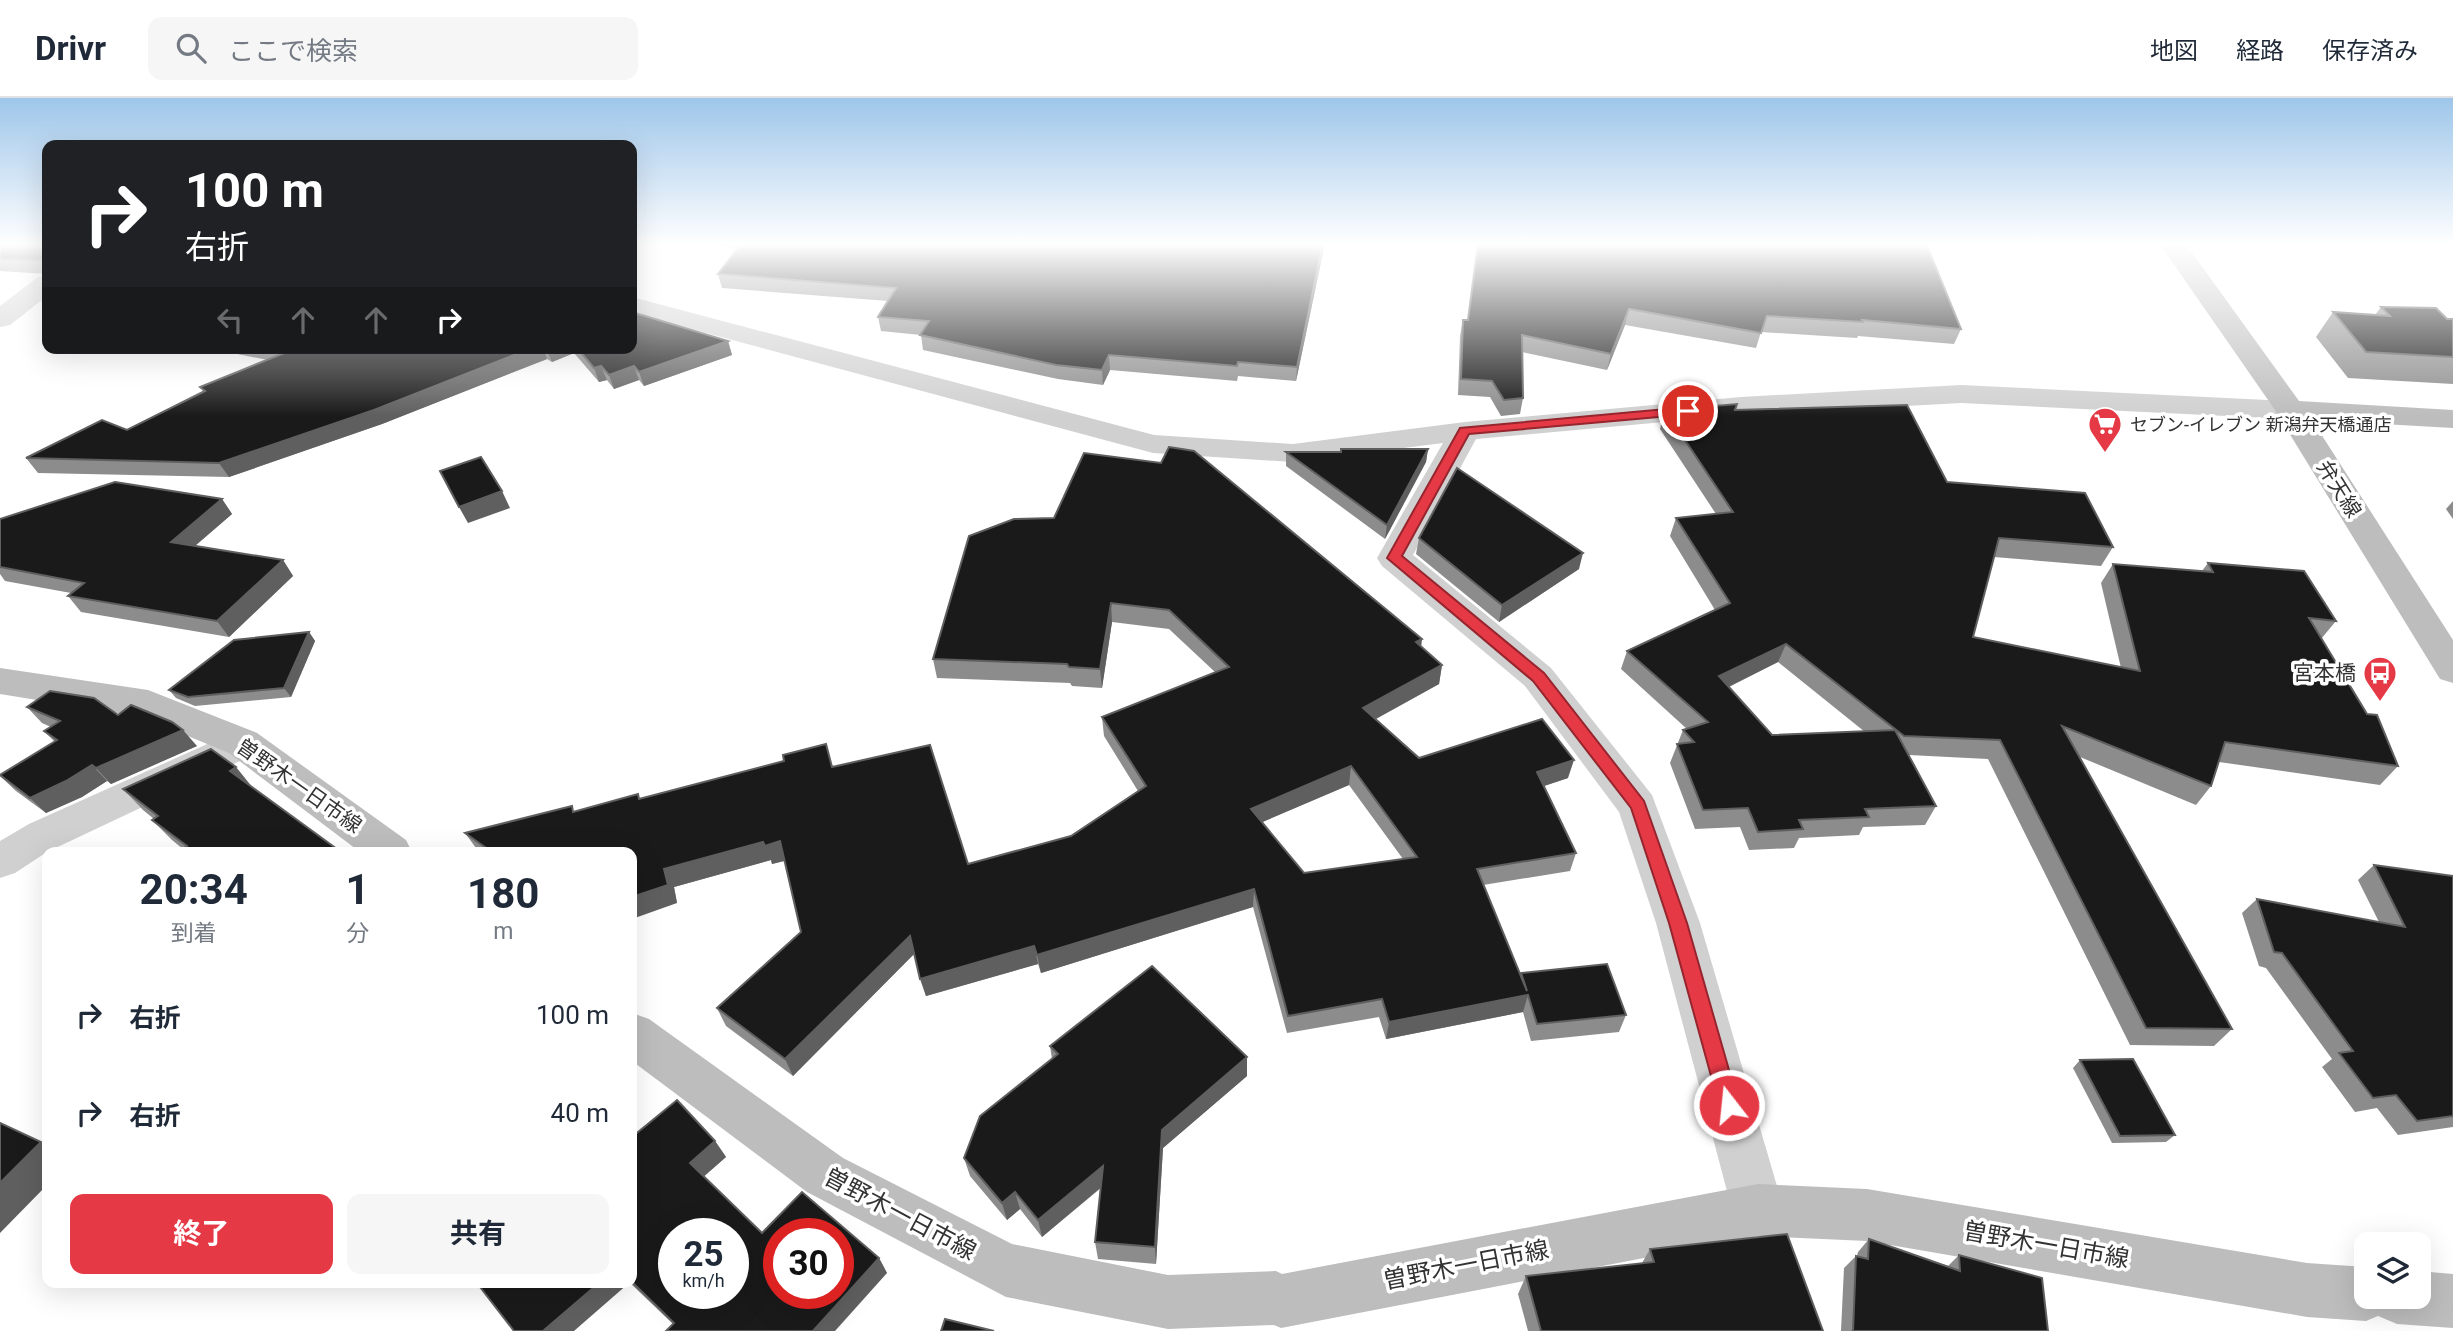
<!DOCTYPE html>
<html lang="ja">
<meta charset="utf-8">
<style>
:root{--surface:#fff;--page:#f6f6f7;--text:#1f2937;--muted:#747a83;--line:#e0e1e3;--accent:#e63946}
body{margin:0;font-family:Roboto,"Noto Sans JP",sans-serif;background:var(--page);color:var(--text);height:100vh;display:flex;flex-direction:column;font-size:26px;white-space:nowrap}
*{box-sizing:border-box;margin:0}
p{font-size:23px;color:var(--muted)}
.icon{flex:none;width:38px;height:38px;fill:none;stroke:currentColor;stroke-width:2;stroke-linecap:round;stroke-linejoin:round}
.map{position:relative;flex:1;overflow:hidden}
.details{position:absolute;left:42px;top:749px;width:595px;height:441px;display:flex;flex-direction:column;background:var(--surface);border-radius:14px;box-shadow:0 7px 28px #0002}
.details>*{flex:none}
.banner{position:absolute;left:42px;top:42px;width:595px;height:214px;border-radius:14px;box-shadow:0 7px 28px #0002;background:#202124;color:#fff;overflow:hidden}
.buttons{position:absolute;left:2354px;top:1134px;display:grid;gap:14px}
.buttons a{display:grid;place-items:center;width:77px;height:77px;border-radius:14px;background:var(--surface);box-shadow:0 7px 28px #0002;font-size:35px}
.speed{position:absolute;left:658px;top:1120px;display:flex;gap:14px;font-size:35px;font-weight:700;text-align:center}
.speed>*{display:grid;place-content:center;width:91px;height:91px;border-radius:50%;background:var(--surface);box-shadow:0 7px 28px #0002;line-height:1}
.speed small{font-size:18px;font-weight:400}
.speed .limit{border:10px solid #d22;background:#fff;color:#111}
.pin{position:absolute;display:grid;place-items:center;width:60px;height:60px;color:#fff;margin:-30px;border:4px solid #fff;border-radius:50%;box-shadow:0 2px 7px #0007}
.me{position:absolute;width:77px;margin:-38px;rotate:344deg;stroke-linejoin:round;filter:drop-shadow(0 0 5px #0008)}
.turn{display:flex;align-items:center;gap:24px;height:147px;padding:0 28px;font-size:32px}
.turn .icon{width:91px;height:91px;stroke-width:2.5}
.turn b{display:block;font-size:49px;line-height:60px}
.lanes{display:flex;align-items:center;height:66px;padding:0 28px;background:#0003;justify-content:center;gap:35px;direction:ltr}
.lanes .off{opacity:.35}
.eta{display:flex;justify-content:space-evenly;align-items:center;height:119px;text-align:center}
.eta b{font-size:42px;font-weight:700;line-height:49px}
.primary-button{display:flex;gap:14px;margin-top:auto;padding:14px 28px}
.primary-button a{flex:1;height:80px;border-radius:14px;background:var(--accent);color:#fff;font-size:28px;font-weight:700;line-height:80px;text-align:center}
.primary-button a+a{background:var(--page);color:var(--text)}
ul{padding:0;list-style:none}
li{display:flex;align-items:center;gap:21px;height:98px;padding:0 28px}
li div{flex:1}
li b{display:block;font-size:26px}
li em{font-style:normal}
header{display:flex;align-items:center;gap:42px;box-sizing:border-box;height:98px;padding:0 35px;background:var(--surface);border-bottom:2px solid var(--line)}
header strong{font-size:33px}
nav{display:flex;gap:38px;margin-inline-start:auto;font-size:24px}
.search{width:490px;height:63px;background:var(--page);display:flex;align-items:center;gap:18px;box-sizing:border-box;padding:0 24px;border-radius:14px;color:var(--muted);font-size:26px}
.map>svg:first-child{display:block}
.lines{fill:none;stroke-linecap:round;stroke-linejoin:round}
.street{fill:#d0d0d0;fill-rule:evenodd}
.secondary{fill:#bdbdbd;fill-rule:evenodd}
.wall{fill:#8c8c8c;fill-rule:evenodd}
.shaded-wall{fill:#5f5f5f}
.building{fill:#1a1a1a;stroke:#5f5f5f;stroke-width:2;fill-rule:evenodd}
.route{fill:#e63946;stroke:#96252e;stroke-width:2}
.labels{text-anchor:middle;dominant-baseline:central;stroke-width:7;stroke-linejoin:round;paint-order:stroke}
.far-poi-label{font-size:18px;fill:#333;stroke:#fff;text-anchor:start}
.street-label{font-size:21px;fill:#333;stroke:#fff}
.poi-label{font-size:21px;fill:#333;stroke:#fff;text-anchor:end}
.near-street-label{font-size:24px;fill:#333;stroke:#fff}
</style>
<header>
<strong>Drivr</strong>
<div class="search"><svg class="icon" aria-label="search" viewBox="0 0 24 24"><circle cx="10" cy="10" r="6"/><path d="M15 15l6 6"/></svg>ここで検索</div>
<nav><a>地図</a><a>経路</a><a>保存済み</a></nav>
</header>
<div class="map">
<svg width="2453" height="1233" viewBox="0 0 2453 1233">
<rect width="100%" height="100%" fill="#fff"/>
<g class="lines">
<g class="street">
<path d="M47,177V198L10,227L0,229V208L38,179Z"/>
<path d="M632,199L1154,337L1293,346L1465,324L1741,299L1961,287L2290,303L2301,306L2305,312L2301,318L2290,321L1961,305L1741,317L1476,341L1413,457L1551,570L1652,697L1700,825L1784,1112L1776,1130L1758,1138L1740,1130L1732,1112L1656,825L1619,714L1525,588L1382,468L1377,460L1443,345L1293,364L1153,355L632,215Z"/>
<path d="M243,630L257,635L263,645L257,655L47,754L15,775L0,780V743L29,726Z"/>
</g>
<g class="secondary">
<path d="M2159,145H2185L2299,303L2453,312V330L2312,322L2453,542V585L2440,581L2275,312Z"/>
<path d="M0,570L148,592L257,635L406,742L412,754H360L229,655L142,619L0,596Z"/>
<path d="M632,915L649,921L843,1060L1012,1146L1168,1177L1276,1173L1282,1176L1758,1086L1867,1091L2307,1165L2366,1169V1199H2418V1173L2453,1176V1230L2397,1226L2378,1218L2366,1223L2307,1219L1867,1143L1758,1138L1281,1230L1274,1227L1168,1231L1006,1199L807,1094L632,963Z"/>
</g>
</g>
<g class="wall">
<path d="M0,145H47V176L0,173Z"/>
<path d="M686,145H1325L1296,283L1238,278L1237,283L1110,272L1103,287L1058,281L923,252L921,237L881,233L878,219L888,203L722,190L718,176L739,150Z"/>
<path d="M1478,145L1961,231L1954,246L1858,238L1857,240L1761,234L1756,250L1625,227L1607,272L1522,254L1523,300L1520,316L1501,318L1490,299L1458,297L1460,238L1463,222H1468Z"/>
<path d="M2381,209L2453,221V286L2348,280L2316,239L2333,214L2375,217Z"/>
<path d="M728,243L732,257L644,288L639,282L614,291L607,282L599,284L574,255L552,264L547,261L382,326L229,379L38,375L26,360L127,332L203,293L200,289L268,262L207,250H632Z"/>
<path d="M1665,312H1735L1947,384L2113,449L2101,468L1994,459L1973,539L2121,570L2101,485L2113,466L2202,473L2208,465L2336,523L2321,541L2398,668L2380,687L2219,664L2211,688L2196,707L2080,659L2232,931L2214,948L2130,947L1988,661L1909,657L1936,708L1925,727L1863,729L1859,737L1799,740L1794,750L1749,752L1740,729L1695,731L1670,665L1683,632L1687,631L1621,571L1627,553L1715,512L1670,438L1676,420L1716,416L1660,331ZM1778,564L1865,634L1772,637L1729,589Z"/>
<path d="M1341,351H1428L1426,364L1385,441L1286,368V354H1341Z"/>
<path d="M222,401L232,416L195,448L283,462L293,478L229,539L81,514L68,498L71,495L5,483L0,476V421Z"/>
<path d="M2453,403V421L2446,411Z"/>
<path d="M969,438L1421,549L1442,567L1439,586L1376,621L1419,660L1568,680L1544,688L1576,755L1570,773L1483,787L1520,878L1521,875L1626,917L1619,934L1531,943L1523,914L1386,941L1379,919L1287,935L1253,809L1041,875L1038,866L926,898L914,856L793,978L726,928L717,910L801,834L785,763L772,766L771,762L674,789L677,805L632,754H479L465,735L641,701L834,668L968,766L1071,738L1138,693L1104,638L1102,619L1215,574L1169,531L1112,524L1102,590L1072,588L1070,585L937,580L933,561ZM1349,687L1403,761L1304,775L1262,724Z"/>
<path d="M1419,440L1579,471L1499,524L1416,456Z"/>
<path d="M309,534L315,543L291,599L195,608L176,600L169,592Z"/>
<path d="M27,609L118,617L197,648L111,686L107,683L82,699L46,715L16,693L0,678L55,644L44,633L51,629L42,625Z"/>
<path d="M253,690L183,751L172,742L152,722L154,721L143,712L123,691Z"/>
<path d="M2374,767L2453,778V1029L2398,1037L2377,1010L2355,1014L2322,969L2332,961L2266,870L2259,868L2242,815L2257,801L2379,824L2358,782Z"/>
<path d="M1050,948L1247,978L1163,1050L1156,1166L1098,1161L1095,1144L1101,1090L1042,1139L1020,1111L1007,1122L970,1078L964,1060L1052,961Z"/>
<path d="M2080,962L2175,1037L2166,1044L2112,1045L2073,970Z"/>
<path d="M715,1043L726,1059L704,1078L762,1135L879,1160L887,1175L673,1226L630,1185H632Z"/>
<path d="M1869,1141L1948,1168L1959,1157L2048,1233H1841L1844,1170L1856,1158H1857L1858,1154Z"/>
<path d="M1650,1151L1823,1233H1528L1518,1196L1526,1178L1642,1165Z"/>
</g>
<g class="shaded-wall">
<path d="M1323,145H1325L1296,283L1297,269Z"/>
<path d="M1629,211L1625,227L1607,272L1611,256Z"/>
<path d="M728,243L732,257L644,288L639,274Z"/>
<path d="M532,250H543L547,261L382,326L229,379L219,365Z"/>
<path d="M546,250H573L574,255L552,264Z"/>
<path d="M1109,257L1110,272L1103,287L1102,272Z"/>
<path d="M601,268L607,282L599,284L594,270Z"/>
<path d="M634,268L639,282L614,291L609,277Z"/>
<path d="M1428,351L1426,364L1385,441L1387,427Z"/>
<path d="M502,393L510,410L468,425L459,409Z"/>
<path d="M222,401L232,416L182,459L171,444Z"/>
<path d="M1583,455L1579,471L1499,524L1502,507Z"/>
<path d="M283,462L293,478L229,539L217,523Z"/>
<path d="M1111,505L1112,524L1102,590L1100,571Z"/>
<path d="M309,534L315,543L291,599L284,590Z"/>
<path d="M1422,541L1420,560L1416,544Z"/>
<path d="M1786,546L1778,564L1712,597L1719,578Z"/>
<path d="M1442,567L1439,586L1361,629L1363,610Z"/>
<path d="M183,632L197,648L111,686L96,670Z"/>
<path d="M1574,662L1568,680L1532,692L1537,674Z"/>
<path d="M92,667L107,683L82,699L46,715L30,700Z"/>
<path d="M1351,668L1349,687L1251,729V711Z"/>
<path d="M236,669L253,690L230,673Z"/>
<path d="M780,743L787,762L772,766L771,762L674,789L677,805L632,821V799L664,771L763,744Z"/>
<path d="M1254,791L1253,809L1041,875L1037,857Z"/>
<path d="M910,838L915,855L793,978L785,961Z"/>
<path d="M1034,848L1038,866L926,898L920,881Z"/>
<path d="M1528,897L1523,914L1386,941L1389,924Z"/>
<path d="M1247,959V978L1163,1050L1156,1166L1155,1149L1162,1032Z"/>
<path d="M715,1043L726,1059L701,1081L690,1065Z"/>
<path d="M41,1044L47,1048V1087L0,1135V1085Z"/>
<path d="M1103,1068L1106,1085L1042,1139L1038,1122Z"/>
<path d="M1015,1094L1020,1111L1007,1122L1002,1105Z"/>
<path d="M879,1160L887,1175L835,1233H813Z"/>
<path d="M599,1185H629L574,1233H543Z"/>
</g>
<g class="building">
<path d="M0,145H47V163L0,161Z"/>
<path d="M742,145H1323L1297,269L1238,264L1237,268L1109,257L1102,272L1056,267L920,237L929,223L878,219L896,190L718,176Z"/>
<path d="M1478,145H1926L1961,231L1862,222L1863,224L1767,218L1761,235L1629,211L1611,256L1522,237L1523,300L1504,302L1492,283L1461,281L1463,222H1468Z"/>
<path d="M2381,209L2436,210L2447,221H2453V259L2366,254L2333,214L2390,218Z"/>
<path d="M632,214L728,243L639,274L634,268L609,277L601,268L594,270L577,250H632Z"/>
<path d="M274,250H532L374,312L219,365L26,360L102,322L127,332L205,293L200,289L289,253Z"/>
<path d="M1737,306L1735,312L1907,307L1947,384L2085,395L2113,449L1999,440L1973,539L2140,573L2113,466L2213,474L2208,465L2304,473L2336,523L2309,520L2367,616L2377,617L2398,668L2225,644L2211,688L2062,628L2232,931L2146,930L2000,642L1904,638L1786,546L1719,578L1772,637L1895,632L1936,708L1865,711L1869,719L1799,722L1803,731L1758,734L1748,710L1703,712L1677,646L1694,644L1683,632L1708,624L1627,553L1730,505L1676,420L1733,414L1665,312Z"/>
<path d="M1169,349L1194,353L1422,541L1416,544L1442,567L1363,610L1419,660L1542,621L1574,662L1537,674L1576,755L1477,771L1527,893L1521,875L1607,866L1626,917L1537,926L1528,897L1389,924L1382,901L1288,918L1254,791L1037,857L1034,848L920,881L910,838L785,961L717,910L801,834L780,743L765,748L763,744L664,771L668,787L632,799V754H492L465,735L572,708L573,714L638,696L639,701L784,663L783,657L826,646L832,669L930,647L968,766L1071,738L1146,688L1102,619L1229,569L1169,512L1111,505L1100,571L1069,569L1067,566L933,561L969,438L1014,421L1054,420L1084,355L1161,365ZM1351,668L1417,759L1304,775L1251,711Z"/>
<path d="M1341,351H1428L1387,427L1286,354H1341Z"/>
<path d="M481,359L502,393L459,409L440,373Z"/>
<path d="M1457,370L1583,455L1502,507L1419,440Z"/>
<path d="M115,384L222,401L171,444L283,462L217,523L68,498L84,485L0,469V421Z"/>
<path d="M309,534L284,590L188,599L169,592L234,542Z"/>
<path d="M50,593L94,600L118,617L131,607L172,624L183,632L96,670L92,667L66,683L30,700L0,677L57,642L44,633L60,623L27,609Z"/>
<path d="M211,651L236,669L230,673L341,754H178L187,748L152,722L158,718L123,691Z"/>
<path d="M2374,767L2453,778V1018L2417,1023L2396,997L2373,1000L2339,955L2353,953L2282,855L2274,854L2257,801L2405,829Z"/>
<path d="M1152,868L1247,959L1162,1032L1155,1149L1095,1144L1103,1068L1038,1122L1015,1094L1002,1105L964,1060L980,1018L1058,956L1050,948Z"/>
<path d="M2133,961L2175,1037L2120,1038L2080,962Z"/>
<path d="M677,1002L715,1043L690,1065L762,1135L802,1094L879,1160L813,1233H666L674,1225L632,1184V1039ZM674,1136H733V1195H674ZM779,1136H838V1195H779Z"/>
<path d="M0,1025L41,1044L0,1085Z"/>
<path d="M1787,1136L1823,1233H1541L1526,1178L1654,1164L1650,1151Z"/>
<path d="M1869,1141L1960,1173L1959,1157L2042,1180L2048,1233H1853L1856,1158L1868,1161Z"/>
<path d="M477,1185H599L543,1233H514Z"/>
<path d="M945,1221L994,1233H941Z"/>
</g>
<linearGradient id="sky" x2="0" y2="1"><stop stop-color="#9ec6ea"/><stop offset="0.46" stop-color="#fff"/><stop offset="1" stop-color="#fff" stop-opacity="0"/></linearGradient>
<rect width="2453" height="318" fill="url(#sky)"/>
<path class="route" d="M1688,309L1694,313L1692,316L1469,336L1402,458L1544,575L1644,703L1687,825L1739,1007L1736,1014L1729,1017L1722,1014L1719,1007L1669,825L1631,710L1533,583L1387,460L1460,330Z"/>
<defs>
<symbol id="supermarket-pin" viewBox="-11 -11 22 30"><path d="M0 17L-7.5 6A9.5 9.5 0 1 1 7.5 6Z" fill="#e63946" stroke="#fff"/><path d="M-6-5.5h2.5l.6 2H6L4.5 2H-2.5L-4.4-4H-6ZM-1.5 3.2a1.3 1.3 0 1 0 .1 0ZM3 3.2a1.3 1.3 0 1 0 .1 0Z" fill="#fff"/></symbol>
<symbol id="bus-pin" viewBox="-11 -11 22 30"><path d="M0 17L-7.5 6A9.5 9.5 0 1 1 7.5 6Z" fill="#e63946" stroke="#fff"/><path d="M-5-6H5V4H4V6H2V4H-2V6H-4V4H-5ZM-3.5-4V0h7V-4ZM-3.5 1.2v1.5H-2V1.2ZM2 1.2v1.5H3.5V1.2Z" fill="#fff"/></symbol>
</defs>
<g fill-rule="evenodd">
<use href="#supermarket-pin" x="2086" y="307" width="38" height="52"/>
<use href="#bus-pin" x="2361" y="556" width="38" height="52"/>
</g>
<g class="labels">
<g class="far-poi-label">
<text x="2130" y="326">セブン-イレブン 新潟弁天橋通店</text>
</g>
<g class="street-label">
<text transform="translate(2339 391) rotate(58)">弁天線</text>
<text transform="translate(299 688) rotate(35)">曽野木一日市線</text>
</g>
<g class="poi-label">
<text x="2356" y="575">宮本橋</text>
</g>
<g class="near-street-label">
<text transform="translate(900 1116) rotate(28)">曽野木一日市線</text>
<text transform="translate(2046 1147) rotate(10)">曽野木一日市線</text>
<text transform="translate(1466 1167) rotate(-11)">曽野木一日市線</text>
</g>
</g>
</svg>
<div class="buttons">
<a><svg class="icon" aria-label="layers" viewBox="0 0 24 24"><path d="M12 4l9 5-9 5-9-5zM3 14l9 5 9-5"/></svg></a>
</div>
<div class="speed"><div>25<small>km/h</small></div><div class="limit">30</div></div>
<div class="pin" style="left:1688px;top:313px;background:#d93025"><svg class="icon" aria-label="arrive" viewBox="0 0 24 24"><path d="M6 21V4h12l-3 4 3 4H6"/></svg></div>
<svg class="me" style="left:1729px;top:1007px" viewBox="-20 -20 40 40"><circle r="17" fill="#e63946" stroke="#fff" stroke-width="3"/><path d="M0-11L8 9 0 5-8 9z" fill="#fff"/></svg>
<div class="banner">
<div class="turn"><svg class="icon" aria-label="right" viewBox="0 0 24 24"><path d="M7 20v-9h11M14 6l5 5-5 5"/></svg><div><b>100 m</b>右折</div></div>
<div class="lanes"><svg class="icon off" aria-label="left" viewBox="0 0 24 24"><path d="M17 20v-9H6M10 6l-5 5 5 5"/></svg><svg class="icon off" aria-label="ahead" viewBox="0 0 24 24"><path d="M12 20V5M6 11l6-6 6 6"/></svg><svg class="icon off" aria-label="ahead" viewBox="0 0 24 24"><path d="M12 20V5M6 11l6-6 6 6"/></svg><svg class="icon" aria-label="right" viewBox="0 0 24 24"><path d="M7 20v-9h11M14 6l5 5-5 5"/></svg></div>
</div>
<section class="details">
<div class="eta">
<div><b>20:34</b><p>到着</p></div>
<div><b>1</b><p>分</p></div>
<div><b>180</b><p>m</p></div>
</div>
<ul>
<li><svg class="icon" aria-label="right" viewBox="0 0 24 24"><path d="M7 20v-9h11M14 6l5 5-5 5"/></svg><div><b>右折</b></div><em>100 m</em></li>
<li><svg class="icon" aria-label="right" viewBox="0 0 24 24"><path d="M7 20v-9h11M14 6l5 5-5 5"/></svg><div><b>右折</b></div><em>40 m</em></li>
</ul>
<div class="primary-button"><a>終了</a><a>共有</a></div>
</section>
</div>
